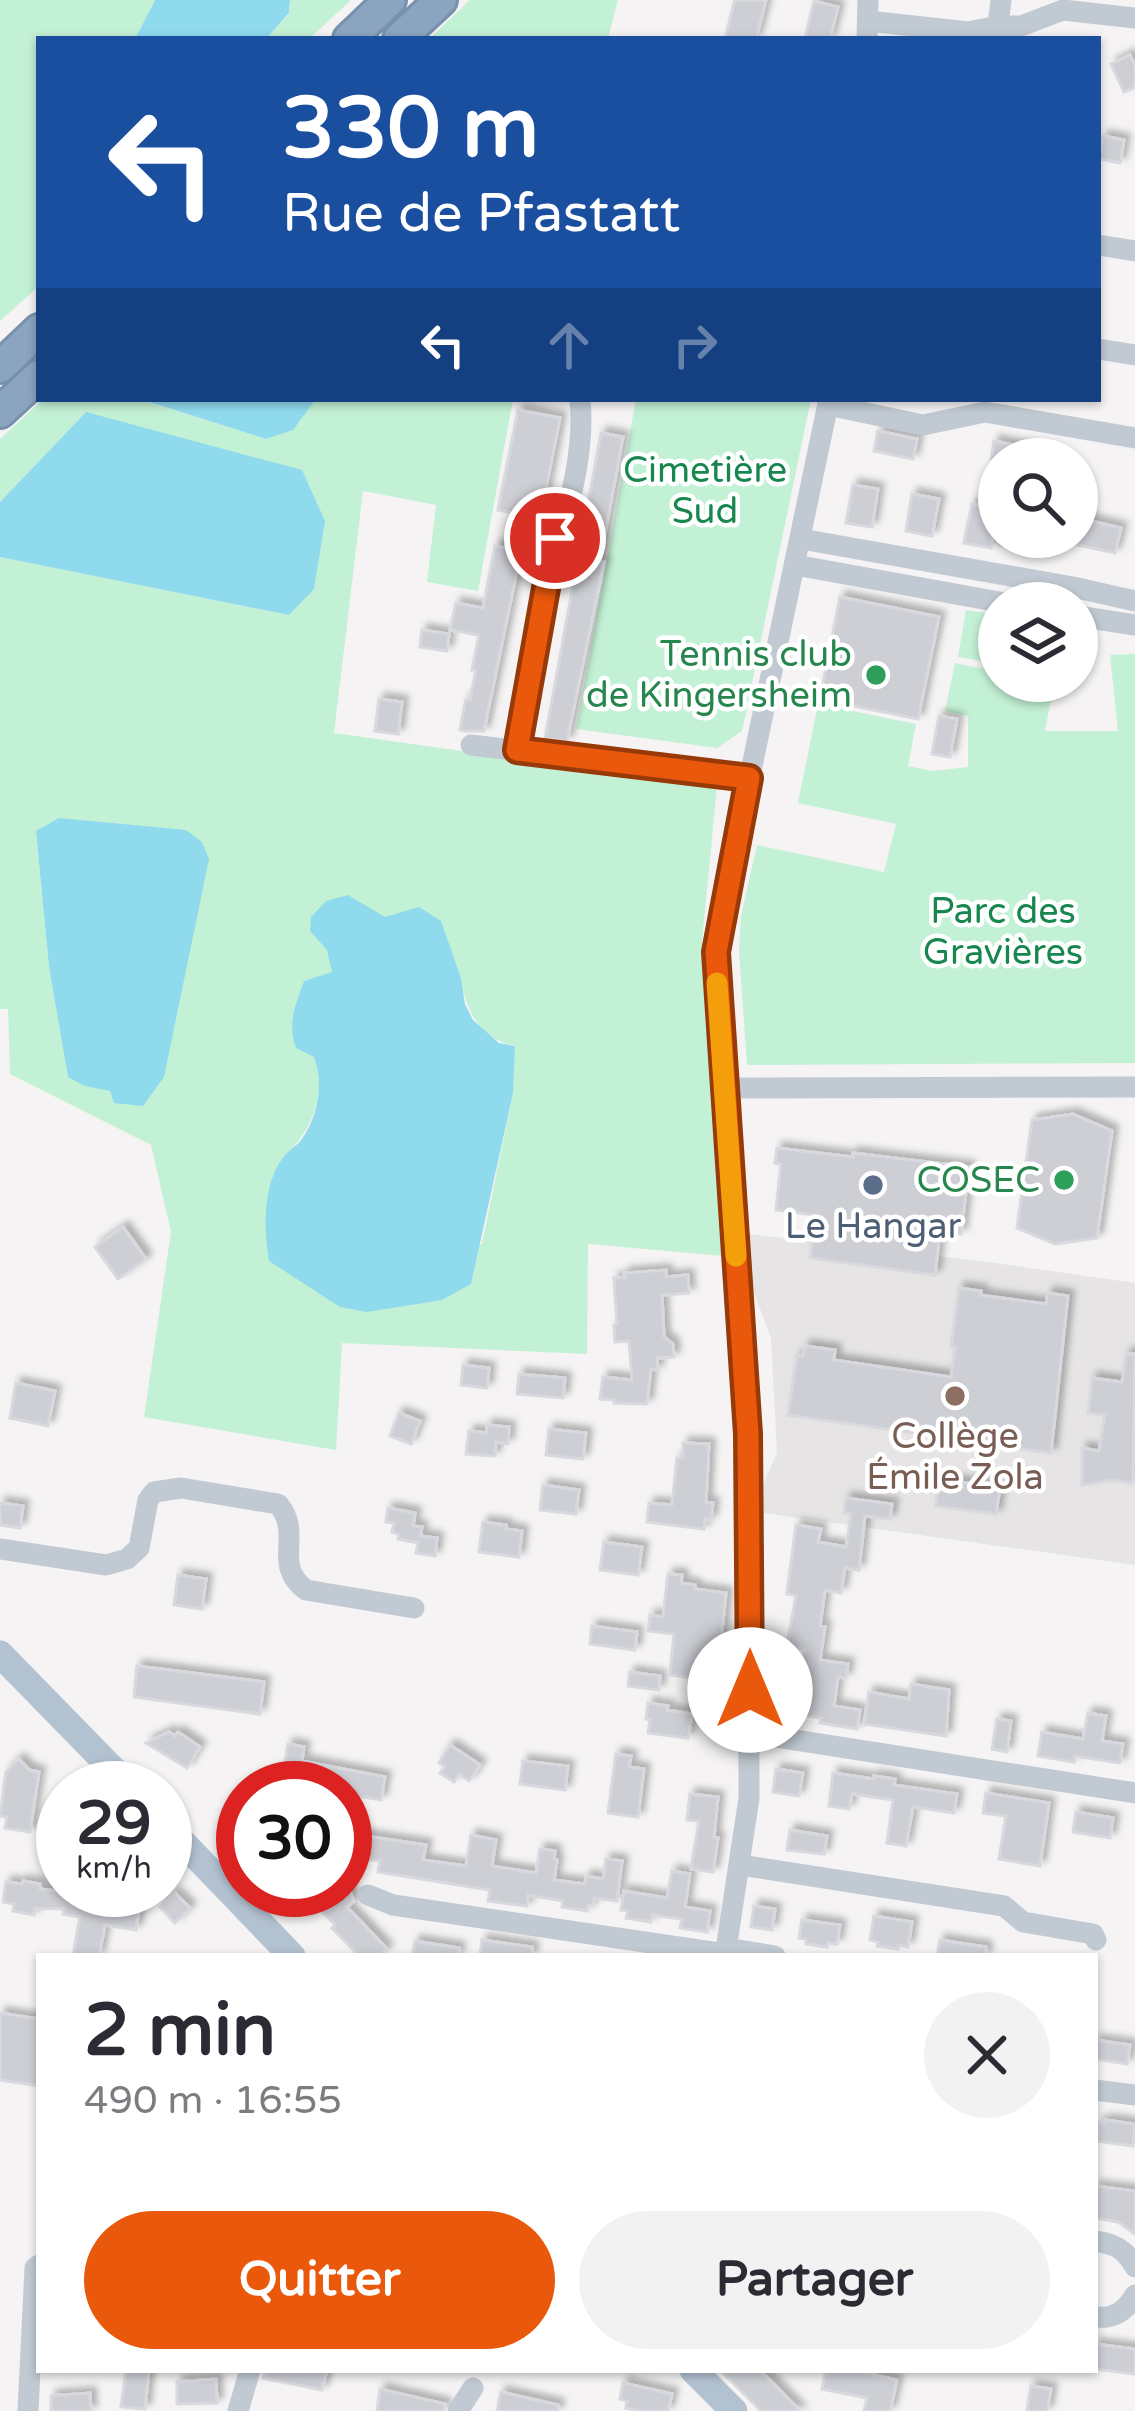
<!DOCTYPE html>
<html lang="fr">
<meta charset="utf-8">
<style>
:root{--surface:#fff;--page:#f2f2f3;--text:#2b2b33;--muted:#7c7c81;--accent:#ea580c}
body{margin:0;font-family:"Varela Round",sans-serif;background:var(--page);color:var(--text);height:100vh;display:flex;flex-direction:column;font-size:45px;white-space:nowrap}
*{box-sizing:border-box;margin:0}
p{font-size:39px;color:var(--muted)}
.icon{flex:none;width:66px;height:66px;fill:none;stroke:currentColor;stroke-width:2;stroke-linecap:round;stroke-linejoin:round}
.map{position:relative;flex:1;overflow:hidden}
.details{position:absolute;left:36px;top:1953px;width:1062px;height:420px;display:flex;flex-direction:column;background:var(--surface);border-radius:0px;box-shadow:0 3px 9px #0004}
.details>*{flex:none}
.guide{position:absolute;left:36px;top:36px;width:1065px;height:366px;border-radius:0px;box-shadow:0 3px 9px #0004;background:#1a4fa0;color:#fff;overflow:hidden}
.controls{position:absolute;left:978px;top:438px;display:grid;gap:24px}
.controls a{display:grid;place-items:center;width:120px;height:120px;border-radius:50%;background:var(--surface);box-shadow:0 3px 9px #0004;font-size:60px}
.speed{position:absolute;left:36px;top:1761px;display:flex;gap:24px;font-size:60px;font-weight:700;text-align:center}
.speed>*{display:grid;place-content:center;width:156px;height:156px;border-radius:50%;background:var(--surface);box-shadow:0 3px 9px #0004;line-height:1}
.speed small{font-size:30px;font-weight:400}
.speed .limit{border:18px solid #d22;background:#fff;color:#111}
.pin{position:absolute;display:grid;place-items:center;width:102px;height:102px;color:#fff;margin:-51px;border:6px solid #fff;border-radius:50%;box-shadow:0 3px 12px #0007}
.me{position:absolute;width:132px;margin:-66px;rotate:0deg;stroke-linejoin:round;filter:drop-shadow(0 0 9px #0008)}
.turn{display:flex;align-items:center;gap:42px;height:252px;padding:0 48px;font-size:54px}
.turn .icon{width:156px;height:156px;stroke-width:2.5}
.turn b{display:block;font-size:84px;line-height:102px}
.lanes{display:flex;align-items:center;height:114px;padding:0 48px;background:#0003;justify-content:center;gap:60px;direction:ltr}
.lanes .off{opacity:.35}
.round{display:grid;place-items:center;flex:none;width:126px;height:126px;border-radius:63px;background:var(--page)}
.overview{display:flex;align-items:center;justify-content:space-between;height:204px;padding:0 48px}
h1{font-size:72px;font-weight:700;line-height:90px}
.button{display:flex;gap:24px;margin-top:auto;padding:24px 48px}
.button a{flex:1;height:138px;border-radius:72px;background:var(--accent);color:#fff;font-size:48px;font-weight:700;line-height:138px;text-align:center}
.button a+a{background:var(--page);color:var(--text)}
.map>svg:first-child{display:block}
.education{fill:#e6e4e5}
.green{fill:#c3f1d5;fill-rule:evenodd}
.water{fill:#90daee}
.building{fill:#cdcfd5;stroke:#d7d9de;stroke-width:3;filter:url(#shadow)}
.lines{fill:none;stroke-linecap:round;stroke-linejoin:round}
.highway-casing{stroke:#7690ad;stroke-width:36}
.minor{stroke:#c1cad2;stroke-width:21}
.major{stroke:#b3c2d1;stroke-width:27}
.highway{stroke:#8ba5c1;stroke-width:30}
.route-casing{stroke:#983908;stroke-width:30}
.route{stroke:#ea580c;stroke-width:21}
.slow{stroke:#f59e0b;stroke-width:21}
.leisure-dot{fill:#2e9e5b;stroke:#fff;stroke-width:4.5}
.service-dot{fill:#5c6f8a;stroke:#fff;stroke-width:4.5}
.education-dot{fill:#8d6e63;stroke:#fff;stroke-width:4.5}
.labels{text-anchor:middle;dominant-baseline:central;stroke-width:9;stroke-linejoin:round;paint-order:stroke}
.park-label{font-size:36px;fill:#17864f;stroke:#fff}
.leisure-label{font-size:36px;fill:#27864d;stroke:#fff;text-anchor:end}
.service-label{font-size:36px;fill:#4e5e75;stroke:#fff}
.education-label{font-size:36px;fill:#785e54;stroke:#fff}
</style>
<div class="map">
<svg width="1135" height="2411" viewBox="0 0 1135 2411">
<defs>
<filter id="shadow"><feDropShadow dx="5.5" dy="-5.5" stdDeviation="3" flood-color="#0004"/></filter>
</defs>
<rect width="100%" height="100%" fill="#f5f3f3"/>
<path class="education" d="M749,1234L988,1262L1135,1283V1565L763,1513L762,1487L777,1453L771,1338L753,1290Z"/>
<g class="green">
<path d="M0,0H155L135,39H39V286L0,321Z"/>
<path d="M290,0H351L309,39H266L289,14Z"/>
<path d="M470,0H618L608,39H429Z"/>
<path d="M43,399H139L266,439L293,429L316,399H513L478,591L427,582L436,505L363,491L334,733L717,787L702,940L724,1256L588,1244L587,1354L342,1343L336,1450L144,1417L171,1232L151,1145L10,1074L8,1009H0V557L289,615L86,412L0,502V439ZM36,831L114,1103L110,1091L68,1076L49,967ZM385,917L461,978C466,1012 480,1038 515,1046L513,1093L482,1244L299,1278L269,1261L282,1159C310,1133 328,1096 314,1056L296,1047C287,1023 295,1004 304,981L332,973L328,950L311,931Z"/>
<path d="M636,399H811L742,731L717,748L576,729Z"/>
<path d="M966,610L999,615V664L958,657Z"/>
<path d="M1135,654V1063L747,1065L739,951L741,916L757,845L884,872L896,824L798,803L818,704L916,724L908,766L932,771L968,767V716L945,711L955,663L999,672V681L1054,683L1045,731H1118L1110,655Z"/>
</g>
<g class="water">
<path d="M155,0H290L289,13L266,39H135Z"/>
<path d="M140,399H316L293,430L266,439Z"/>
<path d="M86,412L302,470L325,521L314,589L289,615L0,557V502Z"/>
<path d="M59,818L186,830L202,842L209,859L164,1077L143,1106L114,1103L110,1091L85,1086L68,1077L49,967L36,831Z"/>
<path d="M348,895L385,917L419,907L441,921L461,978L465,1004L473,1020L499,1043L515,1046L513,1093L471,1284L442,1300L367,1312L340,1307L269,1261C264,1229 262,1187 282,1159C287,1151 297,1146 302,1139C318,1116 324,1083 314,1057L296,1048C287,1023 295,1005 304,981L332,972L327,950L310,931L311,917L326,901Z"/>
</g>
<g class="building">
<path d="M735,0H766L756,39H725Z"/>
<path d="M814,1L838,7L830,39H805Z"/>
<path d="M1130,55L1135,65V87L1124,92L1111,64Z"/>
<path d="M1103,136L1124,140L1120,163L1099,159Z"/>
<path d="M518,410L560,418L540,518L498,510Z"/>
<path d="M878,431L917,439L913,459L874,451Z"/>
<path d="M601,433L623,437L600,561L604,562L567,741L545,739Z"/>
<path d="M994,441L1046,452L1045,459H991Z"/>
<path d="M853,485L878,489L872,527L846,523Z"/>
<path d="M912,494L939,499L932,536L906,531Z"/>
<path d="M972,504L998,509L991,548L964,543Z"/>
<path d="M1083,519L1121,528L1115,553L1078,545Z"/>
<path d="M1000,537H1055L1052,554L999,545Z"/>
<path d="M495,546L521,551L484,731H466L460,730L466,699L470,700L476,670H472L479,635L450,630L456,603L483,608Z"/>
<path d="M840,597L939,617L918,719L820,699Z"/>
<path d="M422,630L449,634L447,651L420,647Z"/>
<path d="M379,699L402,702L398,734L375,731Z"/>
<path d="M939,716L957,719L950,757L932,754Z"/>
<path d="M1073,1114L1112,1131L1097,1238L1055,1244L1017,1228L1032,1120Z"/>
<path d="M777,1148L853,1157V1153L969,1167L961,1234L940,1231L935,1275L810,1258L815,1215L776,1210L781,1164L775,1163Z"/>
<path d="M123,1227L146,1259L118,1279L95,1247Z"/>
<path d="M666,1270V1277L688,1275L689,1293L662,1295L664,1337L673,1344L674,1357L657,1358L658,1370L651,1369L647,1404L614,1403L615,1400L600,1399L603,1377L632,1380L629,1341L615,1342L614,1325L617,1324L614,1278H625L624,1273Z"/>
<path d="M959,1288L981,1291L980,1295L1046,1304L1048,1293L1068,1296L1051,1453L963,1441L951,1445L943,1437L788,1415L797,1356H803L805,1346L835,1350L834,1360L951,1377L955,1347H951Z"/>
<path d="M1126,1354H1135L1133,1483L1111,1480L1082,1485V1448L1099,1451L1105,1415L1088,1413L1092,1378L1122,1382Z"/>
<path d="M463,1365L489,1368L487,1388L461,1385Z"/>
<path d="M519,1374L565,1378L563,1398L517,1394Z"/>
<path d="M16,1383L55,1391L48,1426L10,1418Z"/>
<path d="M399,1413L420,1421L411,1444L390,1436Z"/>
<path d="M487,1425L509,1427L508,1444L496,1442L495,1456L466,1454L469,1431L487,1433Z"/>
<path d="M549,1429L586,1433L583,1459L546,1455Z"/>
<path d="M683,1443L709,1444L706,1503H713L711,1520L705,1519L704,1529L647,1522L649,1503L672,1505L677,1458H683Z"/>
<path d="M939,1479L1000,1488L996,1514L936,1506Z"/>
<path d="M543,1485L579,1490L576,1514L540,1510Z"/>
<path d="M846,1498L892,1504L890,1519L865,1516L859,1570L845,1568L841,1593L825,1590L820,1626L825,1627L820,1660L848,1664L846,1678L838,1677L834,1706L860,1710L857,1729L820,1723L821,1718L775,1710L778,1692L785,1693L786,1687L799,1688L805,1649L787,1646L796,1595L787,1594L796,1525L821,1529L818,1542L846,1547L851,1514L844,1513Z"/>
<path d="M0,1503L23,1506L20,1528L0,1525Z"/>
<path d="M388,1508L415,1513L413,1526L422,1527L420,1536L437,1538L435,1556L416,1553L418,1543L398,1539L399,1534L392,1532L394,1523L386,1522Z"/>
<path d="M483,1522L506,1525V1529L522,1531L519,1557L479,1552Z"/>
<path d="M604,1542L642,1547L638,1575L600,1570Z"/>
<path d="M668,1574L682,1575L681,1583L695,1585V1589L726,1593L716,1687L691,1684L692,1678L670,1675L674,1634L648,1631L650,1615L663,1617Z"/>
<path d="M178,1575L206,1579L202,1609L174,1605Z"/>
<path d="M592,1626L637,1632L635,1650L590,1644Z"/>
<path d="M137,1666L264,1682L260,1714L134,1697Z"/>
<path d="M630,1672L660,1676L659,1690L628,1686Z"/>
<path d="M911,1684L949,1690L946,1736L864,1724L869,1692L909,1699Z"/>
<path d="M648,1703L668,1706L667,1710L692,1714L688,1738L648,1733L650,1720L646,1719Z"/>
<path d="M1088,1713L1106,1716L1102,1741L1123,1744L1120,1763L1075,1756L1074,1762L1038,1756L1042,1732L1083,1739Z"/>
<path d="M997,1719L1011,1721L1007,1752L992,1749Z"/>
<path d="M169,1732L175,1736L178,1732L200,1747L187,1768L146,1743Z"/>
<path d="M288,1744L304,1747L302,1761L385,1777L381,1800L345,1794V1788L281,1785Z"/>
<path d="M450,1745L480,1765L469,1781L459,1774L454,1782L440,1773L445,1766L439,1763Z"/>
<path d="M616,1754L631,1756L629,1767L644,1769L638,1817L608,1813Z"/>
<path d="M19,1759L29,1770L39,1772L30,1832L5,1828L7,1817L0,1816L6,1772Z"/>
<path d="M523,1761L568,1766L565,1790L520,1784Z"/>
<path d="M776,1769L803,1773L799,1796L773,1792Z"/>
<path d="M833,1773L874,1779V1776L895,1779L894,1785L957,1794L954,1813L913,1807L906,1846L887,1843L893,1800L852,1794L849,1809L829,1806Z"/>
<path d="M986,1793L1049,1803L1040,1866L999,1859L1006,1816L983,1813Z"/>
<path d="M690,1794L718,1797L714,1837L718,1838L713,1872L691,1869L699,1821L687,1820Z"/>
<path d="M1076,1812L1113,1818L1110,1838L1073,1832Z"/>
<path d="M790,1830L827,1836L824,1854L787,1850Z"/>
<path d="M345,1833L426,1845L423,1860L466,1866L471,1835L496,1840L492,1866L536,1873L540,1849L555,1851L554,1859L557,1860L554,1880L585,1884L586,1876L603,1879L606,1859L622,1861L617,1901L594,1898L593,1905H588L587,1911L562,1907L563,1901L528,1895L527,1906L488,1901L490,1890L378,1872L380,1861L345,1856Z"/>
<path d="M672,1871L690,1874L685,1907L710,1911L707,1932L680,1928L682,1919L652,1915L651,1922L626,1918L628,1911L621,1910L624,1891L667,1898Z"/>
<path d="M23,1881L40,1884V1889L106,1897L105,1906L139,1911L136,1930L105,1925L99,1956H73L80,1917L63,1914L64,1909L35,1908L34,1915L13,1911L14,1904L3,1902L6,1882L22,1884Z"/>
<path d="M301,1890H349L354,1901L347,1907L387,1949L379,1956H359L332,1928L335,1925Z"/>
<path d="M175,1893L190,1908L175,1923L160,1907Z"/>
<path d="M754,1906L775,1909L772,1930L751,1927Z"/>
<path d="M874,1916L912,1922L908,1947L898,1945V1949L877,1946L878,1942L870,1940Z"/>
<path d="M802,1920L840,1925L837,1944L828,1943L827,1947L806,1944V1939L799,1938Z"/>
<path d="M482,1940L532,1947V1956H480Z"/>
<path d="M940,1940L986,1947V1956H937Z"/>
<path d="M415,1941L459,1948L458,1956H412Z"/>
<path d="M0,2013L39,2019V2086L0,2080Z"/>
<path d="M1095,2040L1130,2045L1127,2064L1095,2059Z"/>
<path d="M1105,2120L1135,2124L1133,2146L1096,2141L1099,2122L1105,2123Z"/>
<path d="M1095,2186L1135,2191V2234L1118,2222L1095,2218Z"/>
<path d="M1095,2344L1135,2349V2374L1095,2369Z"/>
<path d="M126,2370H149L145,2409L121,2407Z"/>
<path d="M265,2370H327L322,2390L263,2378Z"/>
<path d="M720,2370H760L800,2411H761Z"/>
<path d="M826,2370H855L897,2380L890,2411H864L867,2398L822,2389Z"/>
<path d="M216,2379L217,2403L177,2404V2382Z"/>
<path d="M623,2383L672,2394L668,2411H639L626,2408L627,2401L620,2399Z"/>
<path d="M1031,2386L1051,2389L1047,2411H1027Z"/>
<path d="M380,2389L445,2404L443,2411H377Z"/>
<path d="M501,2392L558,2405V2411H497Z"/>
<path d="M90,2393L91,2411H51V2396Z"/>
</g>
<g class="lines">
<defs>
<g id="highway">
<path d="M349,39L390,0"/>
<path d="M399,39L441,0"/>
<path d="M0,367L39,330"/>
<path d="M0,412L39,376"/>
</g>
</defs>
<use href="#highway" class="highway-casing"/>
<g class="minor">
<path d="M1001,0L998,26H1021L1063,10L1135,18"/>
<path d="M868,21L968,32L998,26L1004,37"/>
<path d="M867,39L868,0"/>
<path d="M1098,245L1135,251"/>
<path d="M1098,349L1135,355"/>
<path d="M828,405L923,425L985,412L1135,438"/>
<path d="M801,539L1073,587L1135,601"/>
<path d="M795,565L1005,603"/>
<path d="M1077,616L1135,625"/>
<path d="M471,745L749,778"/>
<path d="M517,750L555,538C574,502 584,440 580,399"/>
<path d="M723,1088L1135,1087"/>
<path d="M0,1549L106,1565L127,1559L139,1548L148,1500L154,1492L181,1488L278,1504C304,1534 271,1564 306,1590L414,1608"/>
<path d="M750,1733L1135,1793"/>
<path d="M740,1865L1004,1906L1023,1922L1093,1934L1096,1940"/>
<path d="M368,1895L393,1905L726,1954L739,1950L775,1956"/>
<path d="M725,1956L749,1798L748,1434L716,952L722,909L829,399"/>
<path d="M1095,2090L1135,2095"/>
<path d="M1095,2241C1115,2244 1125,2249 1135,2267"/>
<path d="M1095,2317C1114,2319 1126,2311 1135,2295"/>
<path d="M28,2411L35,2268L39,2265"/>
<path d="M238,2411L250,2370"/>
<path d="M458,2411L473,2388"/>
</g>
<g class="major">
<path d="M0,1654L131,1788"/>
<path d="M165,1824L292,1956"/>
<path d="M693,2370L734,2411"/>
</g>
<use href="#highway" class="highway"/>
</g>
<g class="lines">
<defs>
<path id="route" d="M555,538L517,750L749,778L716,952L748,1434L750,1690"/>
</defs>
<use href="#route" class="route-casing"/>
<use href="#route" class="route"/>
<path class="slow" d="M717,983L736,1256"/>
</g>
<g class="leisure-dot">
<circle cx="876" cy="675" r="12"/>
<circle cx="1064" cy="1180" r="12"/>
</g>
<circle class="service-dot" cx="873" cy="1185" r="12"/>
<circle class="education-dot" cx="955" cy="1396" r="12"/>
<g class="labels">
<g class="park-label">
<text x="705" y="470">Cimetière<tspan x="705" dy="41">Sud</tspan></text>
<text x="1003" y="911">Parc des<tspan x="1003" dy="41">Gravières</tspan></text>
</g>
<g class="leisure-label">
<text x="852" y="654">Tennis club<tspan x="852" dy="41">de Kingersheim</tspan></text>
<text x="1040" y="1180">COSEC</text>
</g>
<g class="service-label">
<text x="873" y="1226">Le Hangar</text>
</g>
<g class="education-label">
<text x="955" y="1436">Collège<tspan x="955" dy="41">Émile Zola</tspan></text>
</g>
</g>
</svg>
<div class="controls">
<a><svg class="icon" aria-label="search" viewBox="0 0 24 24"><circle cx="10" cy="10" r="6"/><path d="M15 15l6 6"/></svg></a>
<a><svg class="icon" aria-label="layers" viewBox="0 0 24 24"><path d="M12 4l9 5-9 5-9-5zM3 14l9 5 9-5"/></svg></a>
</div>
<div class="speed"><div>29<small>km/h</small></div><div class="limit">30</div></div>
<div class="pin" style="left:555px;top:538px;background:#d93025"><svg class="icon" aria-label="arrive" viewBox="0 0 24 24"><path d="M6 21V4h12l-3 4 3 4H6"/></svg></div>
<svg class="me" style="left:750px;top:1690px" viewBox="-20 -20 40 40"><circle r="19" fill="#fff"/><path d="M0-13L10 11 0 6-10 11z" fill="#ea580c"/></svg>
<div class="guide">
<div class="turn"><svg class="icon" aria-label="left" viewBox="0 0 24 24"><path d="M17 20v-9H6M10 6l-5 5 5 5"/></svg><div><b>330 m</b>Rue de Pfastatt</div></div>
<div class="lanes"><svg class="icon" aria-label="left" viewBox="0 0 24 24"><path d="M17 20v-9H6M10 6l-5 5 5 5"/></svg><svg class="icon off" aria-label="ahead" viewBox="0 0 24 24"><path d="M12 20V5M6 11l6-6 6 6"/></svg><svg class="icon off" aria-label="right" viewBox="0 0 24 24"><path d="M7 20v-9h11M14 6l5 5-5 5"/></svg></div>
</div>
<section class="details">
<div class="overview"><div><h1>2 min</h1><p>490 m · 16:55</p></div><a class="round"><svg class="icon" aria-label="close" viewBox="0 0 24 24"><path d="M6 6l12 12M18 6L6 18"/></svg></a></div>
<div class="button"><a>Quitter</a><a>Partager</a></div>
</section>
</div>
